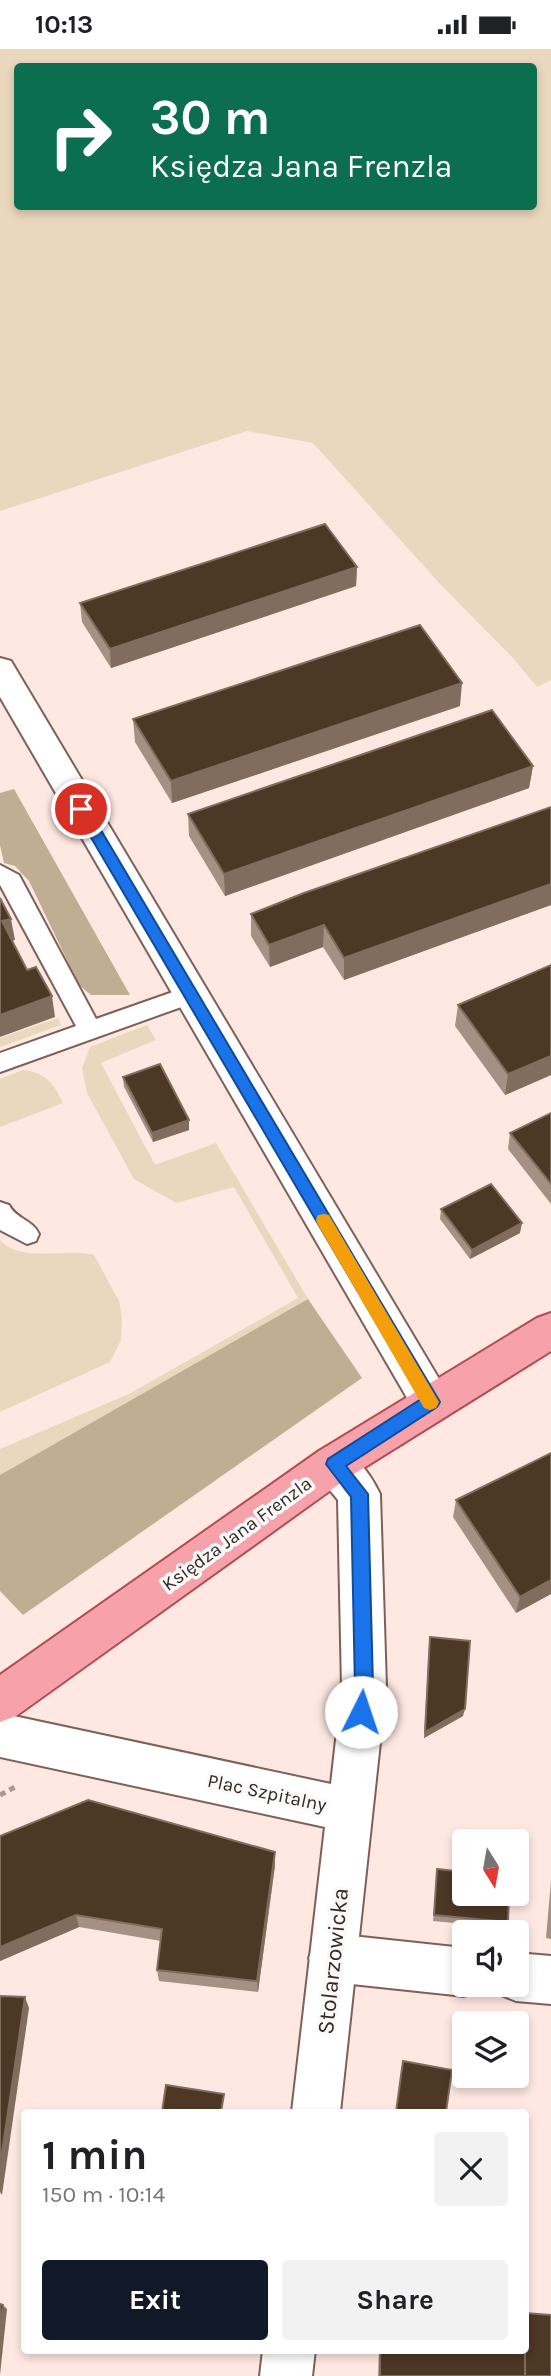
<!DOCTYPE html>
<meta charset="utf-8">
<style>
:root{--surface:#fff;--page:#f2f2f2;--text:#202124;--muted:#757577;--accent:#111827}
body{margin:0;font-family:Karla,sans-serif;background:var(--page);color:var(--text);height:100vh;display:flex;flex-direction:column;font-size:26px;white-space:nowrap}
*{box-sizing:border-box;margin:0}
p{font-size:23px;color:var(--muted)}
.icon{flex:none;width:38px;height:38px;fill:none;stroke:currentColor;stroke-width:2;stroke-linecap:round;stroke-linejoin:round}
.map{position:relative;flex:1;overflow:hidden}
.side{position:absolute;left:21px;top:2060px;width:508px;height:245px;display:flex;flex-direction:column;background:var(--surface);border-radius:7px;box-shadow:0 4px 10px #0003}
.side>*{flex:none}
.banner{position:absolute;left:14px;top:14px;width:523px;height:147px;border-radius:7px;box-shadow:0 4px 10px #0003;background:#0b6e4f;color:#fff;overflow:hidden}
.needle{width:46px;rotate:169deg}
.fabs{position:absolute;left:452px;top:1780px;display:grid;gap:14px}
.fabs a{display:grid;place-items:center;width:77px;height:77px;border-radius:7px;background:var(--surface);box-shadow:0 4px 10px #0003;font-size:35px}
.pin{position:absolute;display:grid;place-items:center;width:60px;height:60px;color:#fff;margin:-30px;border:4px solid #fff;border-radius:50%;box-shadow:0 2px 7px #0007}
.me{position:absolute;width:77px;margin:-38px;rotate:4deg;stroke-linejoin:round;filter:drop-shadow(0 0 5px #0008)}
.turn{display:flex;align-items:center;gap:24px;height:147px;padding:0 21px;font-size:32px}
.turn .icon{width:91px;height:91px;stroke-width:2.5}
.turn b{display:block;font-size:49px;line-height:60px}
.round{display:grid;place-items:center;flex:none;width:74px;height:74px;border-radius:7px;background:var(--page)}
.head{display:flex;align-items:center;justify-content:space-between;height:119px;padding:0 21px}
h1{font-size:42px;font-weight:700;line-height:52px}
.action{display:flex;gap:14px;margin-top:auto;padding:14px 21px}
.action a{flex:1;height:80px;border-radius:7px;background:var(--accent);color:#fff;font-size:28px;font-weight:700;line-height:80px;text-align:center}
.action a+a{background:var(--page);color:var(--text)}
.status{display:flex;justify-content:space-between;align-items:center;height:49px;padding:0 35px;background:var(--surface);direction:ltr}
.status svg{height:19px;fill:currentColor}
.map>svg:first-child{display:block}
.green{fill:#e9d8bd;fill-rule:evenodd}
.forest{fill:#c0ae92}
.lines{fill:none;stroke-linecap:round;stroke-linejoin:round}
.lane-casing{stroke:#7f6057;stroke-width:4}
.street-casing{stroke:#7f6057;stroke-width:4}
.secondary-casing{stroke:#7f6057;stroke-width:4}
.primary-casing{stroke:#b04e57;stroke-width:4}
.path{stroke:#ac9994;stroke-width:5;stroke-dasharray:6 4.5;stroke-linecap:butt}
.lane{fill:#fff;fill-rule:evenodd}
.street{fill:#fff;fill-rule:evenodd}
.secondary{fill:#fff;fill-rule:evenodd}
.primary{fill:#f7a1ab;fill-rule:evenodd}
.wall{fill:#a69083}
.shaded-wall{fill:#826c5d}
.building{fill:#4d3725;stroke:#826c5d;stroke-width:2}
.route{fill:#1a73e8;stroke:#114b97;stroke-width:2}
.slow{fill:#f59e0b}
.labels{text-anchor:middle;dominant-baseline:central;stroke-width:7;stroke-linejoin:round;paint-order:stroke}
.street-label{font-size:19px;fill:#352824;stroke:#fafafa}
.near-street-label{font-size:23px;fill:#352824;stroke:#fafafa}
</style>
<div class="status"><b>10:13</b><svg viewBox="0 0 49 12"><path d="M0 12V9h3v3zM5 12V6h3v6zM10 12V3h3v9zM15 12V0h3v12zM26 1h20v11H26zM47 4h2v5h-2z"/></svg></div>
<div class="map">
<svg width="551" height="2327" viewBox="0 0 551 2327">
<rect width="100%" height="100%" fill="#fee8e1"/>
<g class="green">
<path d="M0,0H551V631L537,638L513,609L441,536L313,394L247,382L0,462ZM18,18H534V158H18Z"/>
<path d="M58,969L61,976L0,998V989Z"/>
<path d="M147,976L156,991L101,1014L155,1116L216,1094L308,1250L0,1426V1400L129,1345L298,1249L234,1138L176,1154L134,1130L87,1044L82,1019L90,998Z"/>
<path d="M23,1021C45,1023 54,1035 63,1054L0,1078V1030Z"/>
<path d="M0,1191C21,1215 67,1198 94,1206L119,1252L122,1270L121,1291L110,1313L0,1363Z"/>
</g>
<g class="forest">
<path d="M14,740L130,946H91L79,936L29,832L15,817L4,814L0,796V744Z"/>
<path d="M308,1250L362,1329L23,1566L0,1542V1426Z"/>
</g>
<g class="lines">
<defs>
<g id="lane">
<path d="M0,816L19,826L96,970L190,937L198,940L201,946L198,952L0,1023V1004L76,977L0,836Z"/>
<path d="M0,1153L9,1156C16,1170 33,1171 39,1185L36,1192L27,1195L0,1181Z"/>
</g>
<g id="street">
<path d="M0,609L11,612L445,1340L451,1353L445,1366L431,1371L417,1366L0,648Z"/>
<path d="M333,1885L464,1899V1936H482L481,1940L464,1947L333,1933L316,1926L309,1909L316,1892Z"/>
<path d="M516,1904L551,1907V1955L516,1952L499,1945L495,1936H516Z"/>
</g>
<g id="secondary">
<path d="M334,1396C355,1404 370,1424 380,1445L386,1638L340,2063H292L325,1778L0,1708V1664L331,1735L342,1638L338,1451L319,1428L313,1415L319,1402Z"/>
<path d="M263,2301H315L312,2327H260Z"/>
</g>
<path id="primary" d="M551,1264V1302L349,1428L16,1667L0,1673V1626L319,1402L537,1269Z"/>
</defs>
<use href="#lane" class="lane-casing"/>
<use href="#street" class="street-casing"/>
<use href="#secondary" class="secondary-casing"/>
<use href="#primary" class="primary-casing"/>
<path class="path" d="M0,1746L15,1738"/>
<use href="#lane" class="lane"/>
<use href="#street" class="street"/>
<use href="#secondary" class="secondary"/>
<use href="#primary" class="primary"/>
</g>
<g class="wall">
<path d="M357,518L356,537L111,619L82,573L80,554Z"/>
<path d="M460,657L172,754L135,693L133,670Z"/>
<path d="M533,717L529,739L225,847L189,787L188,765Z"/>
<path d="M551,758V856L344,931L323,898L270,918L251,887V865Z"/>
<path d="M551,916V1026L505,1046L455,977L458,956Z"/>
<path d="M123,1028L189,1071V1081L153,1093L124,1038Z"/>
<path d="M551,1064V1155L508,1100L510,1084Z"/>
<path d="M441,1160L520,1184L470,1210L440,1170Z"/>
<path d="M456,1451L551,1545L516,1564L453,1468Z"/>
<path d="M430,1588L463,1667L424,1689L429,1595Z"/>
<path d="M0,1787L275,1816L258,1943L159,1932L157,1921L161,1892L79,1878L0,1912Z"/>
<path d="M437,1820L508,1873L506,1879L433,1872Z"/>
<path d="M551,1832V1890L546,1889Z"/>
<path d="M379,2301H525L551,2327H378Z"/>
</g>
<g class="shaded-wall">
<path d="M357,518L356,537L111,619L110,600Z"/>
<path d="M462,634L460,657L172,754L171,732Z"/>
<path d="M533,717L529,739L225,847L224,825Z"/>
<path d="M551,835V856L344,931V909Z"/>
<path d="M11,870L15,891L5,894L2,872Z"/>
<path d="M324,876L323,898L270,918L269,896Z"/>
<path d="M52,947L55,968L0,988V966Z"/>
<path d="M551,1007V1026L505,1046L508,1025Z"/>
<path d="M189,1071V1081L153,1093L152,1084Z"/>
<path d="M522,1174L520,1184L470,1210L472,1201Z"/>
<path d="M551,1531V1545L516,1564L520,1548Z"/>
<path d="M465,1660L463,1667L424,1689L425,1683Z"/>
<path d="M275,1803V1816L258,1943L257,1932Z"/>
<path d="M76,1866L79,1878L0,1912V1898Z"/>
<path d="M25,1948L29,1959L2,2146L0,2143V2117Z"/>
<path d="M3,2256L7,2260L0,2326V2283Z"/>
</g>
<g class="building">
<path d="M325,475L357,518L110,600L80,554Z"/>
<path d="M420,576L462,634L171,732L133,670Z"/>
<path d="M492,661L533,717L224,825L188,765Z"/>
<path d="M551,758V835L344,909L324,876L269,896L251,865L304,844Z"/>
<path d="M0,849L11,870L2,872L27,921L36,918L52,947L0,966Z"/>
<path d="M551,916V1007L508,1025L458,956Z"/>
<path d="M160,1015L189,1071L152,1084L123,1028Z"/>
<path d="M551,1064V1135L510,1084Z"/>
<path d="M491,1135L522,1174L472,1201L441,1160Z"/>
<path d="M551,1404V1531L520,1548L456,1451Z"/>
<path d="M430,1588L470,1592L465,1660L425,1683Z"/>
<path d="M88,1751L275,1803L257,1932L157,1921L162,1880L76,1866L0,1898V1787Z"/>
<path d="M437,1820L464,1823V1844H509L508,1873L434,1866Z"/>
<path d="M0,1947L25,1948L0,2117Z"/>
<path d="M403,2012L452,2021L446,2063H396Z"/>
<path d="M166,2036L224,2045L221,2063H162Z"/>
<path d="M0,2255L3,2256L0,2283Z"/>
<path d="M525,2264L551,2266V2327H525Z"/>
<path d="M525,2281V2327H380V2301H525Z"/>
</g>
<path class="route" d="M81,755L86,756L440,1353L437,1358L346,1417L368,1445L373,1638L368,1669L361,1672L355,1669L352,1663L355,1638L351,1448L326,1415L328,1410L421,1350L76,763L74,760Z"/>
<path class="slow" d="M324,1165L329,1166L436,1348L439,1353L436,1359L430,1361L424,1359L318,1176L316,1171L318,1166Z"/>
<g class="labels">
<g class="street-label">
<text transform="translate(237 1485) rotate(-36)">Księdza Jana Frenzla</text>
<text transform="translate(267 1744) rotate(12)">Plac Szpitalny</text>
</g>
<g class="near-street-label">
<text transform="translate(333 1912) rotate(-84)">Stolarzowicka</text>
</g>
</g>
</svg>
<div class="fabs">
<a><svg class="needle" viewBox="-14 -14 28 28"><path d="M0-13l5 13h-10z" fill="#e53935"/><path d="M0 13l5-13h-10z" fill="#757577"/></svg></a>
<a><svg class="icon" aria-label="sound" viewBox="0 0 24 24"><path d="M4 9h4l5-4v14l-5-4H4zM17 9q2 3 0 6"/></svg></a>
<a><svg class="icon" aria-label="layers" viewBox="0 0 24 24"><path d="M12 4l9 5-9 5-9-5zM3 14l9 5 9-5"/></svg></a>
</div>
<div class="pin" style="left:81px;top:760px;background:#d93025"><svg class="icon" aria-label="arrive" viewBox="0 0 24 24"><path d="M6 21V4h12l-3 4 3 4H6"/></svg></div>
<svg class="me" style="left:361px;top:1663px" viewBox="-20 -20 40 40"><circle r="19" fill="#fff"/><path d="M0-13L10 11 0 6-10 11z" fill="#1a73e8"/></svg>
<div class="banner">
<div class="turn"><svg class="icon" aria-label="right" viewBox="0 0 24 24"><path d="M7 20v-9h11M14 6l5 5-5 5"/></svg><div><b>30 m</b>Księdza Jana Frenzla</div></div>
</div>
<section class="side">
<div class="head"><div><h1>1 min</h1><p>150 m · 10:14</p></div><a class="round"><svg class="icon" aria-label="close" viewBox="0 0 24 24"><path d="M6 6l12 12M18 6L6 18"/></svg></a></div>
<div class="action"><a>Exit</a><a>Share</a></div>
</section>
</div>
